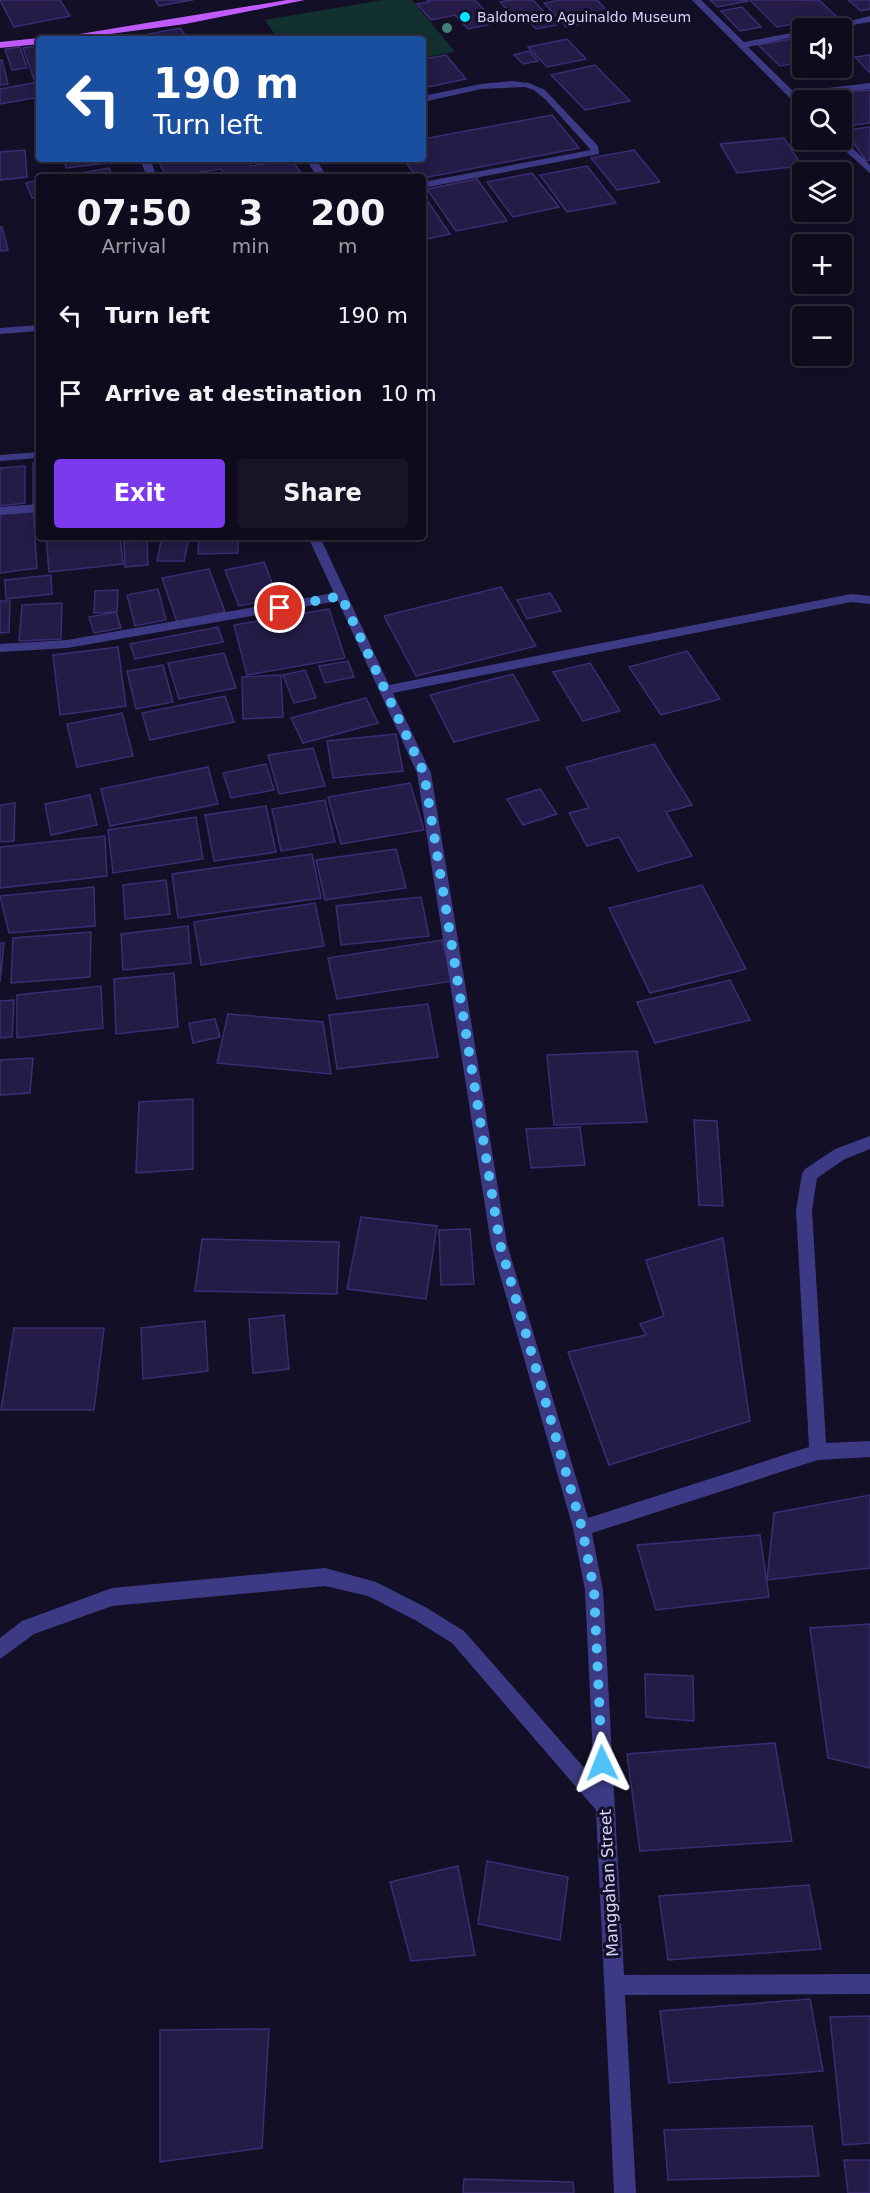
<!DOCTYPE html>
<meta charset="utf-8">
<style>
:root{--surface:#0e0b1c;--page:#171425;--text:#f1f3f6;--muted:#9b9ba3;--line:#2e2b3b;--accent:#7c3aed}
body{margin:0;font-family:"DejaVu Sans",sans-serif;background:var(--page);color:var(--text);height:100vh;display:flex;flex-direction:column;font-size:22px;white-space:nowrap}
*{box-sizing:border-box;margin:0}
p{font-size:20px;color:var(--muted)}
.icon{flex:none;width:33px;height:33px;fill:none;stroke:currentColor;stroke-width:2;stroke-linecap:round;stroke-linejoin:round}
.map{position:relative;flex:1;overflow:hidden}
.side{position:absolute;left:36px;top:174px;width:390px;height:366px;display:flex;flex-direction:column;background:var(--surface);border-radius:6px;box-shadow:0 3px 15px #0003,0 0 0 2px var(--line)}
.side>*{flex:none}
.hud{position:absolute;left:36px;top:36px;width:390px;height:126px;border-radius:6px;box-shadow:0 3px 15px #0003,0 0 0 2px var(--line);background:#1a4fa0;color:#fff;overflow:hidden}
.controls{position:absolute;left:792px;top:18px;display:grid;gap:12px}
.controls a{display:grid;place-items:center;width:60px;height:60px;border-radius:6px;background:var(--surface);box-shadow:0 3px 15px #0003,0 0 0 2px var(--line);font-size:30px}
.pin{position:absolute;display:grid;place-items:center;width:51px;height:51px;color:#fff;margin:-26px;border:3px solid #fff;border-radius:50%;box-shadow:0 2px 6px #0007}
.me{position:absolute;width:66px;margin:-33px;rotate:358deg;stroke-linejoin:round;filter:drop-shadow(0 0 4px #0008)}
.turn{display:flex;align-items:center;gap:21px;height:126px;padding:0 18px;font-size:27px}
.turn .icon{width:78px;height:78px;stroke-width:2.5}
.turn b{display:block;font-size:42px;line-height:51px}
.eta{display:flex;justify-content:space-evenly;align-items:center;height:102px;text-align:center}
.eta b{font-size:36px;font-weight:700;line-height:42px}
.cta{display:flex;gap:12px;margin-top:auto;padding:12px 18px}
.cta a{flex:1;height:69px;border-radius:6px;background:var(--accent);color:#fff;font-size:24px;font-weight:700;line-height:69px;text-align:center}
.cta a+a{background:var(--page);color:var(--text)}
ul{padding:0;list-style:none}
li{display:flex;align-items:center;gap:18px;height:78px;padding:0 18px}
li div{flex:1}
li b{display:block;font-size:22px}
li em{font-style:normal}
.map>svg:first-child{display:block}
.green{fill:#12302f}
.building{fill:#241b47;stroke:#3b2d73;stroke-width:1.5}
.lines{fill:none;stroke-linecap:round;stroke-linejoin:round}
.minor{fill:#3d3a85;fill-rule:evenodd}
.major{fill:#c25bff;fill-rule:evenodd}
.tree{fill:#3d827b}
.route{stroke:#4fc3f7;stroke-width:10;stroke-dasharray:0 18}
.poi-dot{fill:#00e5ff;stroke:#130f26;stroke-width:2}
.labels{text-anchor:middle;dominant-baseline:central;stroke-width:6;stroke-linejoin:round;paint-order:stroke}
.far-poi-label{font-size:14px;fill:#d9d4ff;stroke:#130f26;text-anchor:start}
.street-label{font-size:16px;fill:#d9d4ff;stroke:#130f26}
</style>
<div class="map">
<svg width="870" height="2193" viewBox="0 0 870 2193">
<rect width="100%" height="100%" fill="#130f26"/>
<path class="green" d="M382,0H412L455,52L423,57V39H278L265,20Z"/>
<g class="building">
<path d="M0,0H60L70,16L14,27Z"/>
<path d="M155,0H193L159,6Z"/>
<path d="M427,0H475L496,23L468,29L455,15L431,20L417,4L429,2Z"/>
<path d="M511,0H533L547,15L517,21L500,2Z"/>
<path d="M560,0H597L614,18L566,27L544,3Z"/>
<path d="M710,0H746L748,1L718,7Z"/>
<path d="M750,0H819L836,16L777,27Z"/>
<path d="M848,0H870V9L861,11Z"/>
<path d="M742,7L761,27L740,31L721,11Z"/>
<path d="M548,16L557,25L536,29L528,20Z"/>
<path d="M180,28L188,39H153L149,34Z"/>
<path d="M802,37V62L780,66L758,45Z"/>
<path d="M567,39L586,59L547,67L528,47Z"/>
<path d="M39,46V79L34,80L23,48Z"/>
<path d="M20,47L27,68L12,70L5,49Z"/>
<path d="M529,51L538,61L523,64L514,55Z"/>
<path d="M446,55L466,79L423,88V59Z"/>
<path d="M870,55V73L855,57Z"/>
<path d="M0,60H2L8,84L0,85Z"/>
<path d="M595,65L630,101L585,110L551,75Z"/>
<path d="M39,82V97L0,104V89Z"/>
<path d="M870,90V123L844,126L842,121V100H828L824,94Z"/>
<path d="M552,115L579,148L423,178L416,177L404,159H423V139Z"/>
<path d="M870,127V160L866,161L845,130Z"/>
<path d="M784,138L802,166L737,173L720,144Z"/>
<path d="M25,150L27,177L0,180V152Z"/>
<path d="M634,150L660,182L617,190L591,158Z"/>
<path d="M64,159H115L116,162L66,168Z"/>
<path d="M157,159H246L251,166L292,159L303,177H225L221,169L167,177Z"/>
<path d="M587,166L616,203L567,212L540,175Z"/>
<path d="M109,168L113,177H58Z"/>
<path d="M532,173L559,207L513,217L487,182Z"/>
<path d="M477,179L507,221L456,231L427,189Z"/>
<path d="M39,180V197L32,198L26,183Z"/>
<path d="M423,194L450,234L423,240Z"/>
<path d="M0,227H2L8,250L0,251Z"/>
<path d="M39,462V505H33V463Z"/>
<path d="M25,466V503L0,506V468Z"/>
<path d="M33,510L37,568L0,573V514Z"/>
<path d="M46,537H120L123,564L49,572Z"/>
<path d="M162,537H189L184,561H157Z"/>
<path d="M199,537H238V553L198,554Z"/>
<path d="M147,541L148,565L125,567L124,542Z"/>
<path d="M264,562L278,598L239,606L225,570Z"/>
<path d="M209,569L225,612L177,622L162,578Z"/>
<path d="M51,575L52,594L6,599L5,580Z"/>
<path d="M501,587L536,646L416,676L384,616Z"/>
<path d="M158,589L166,620L135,626L127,595Z"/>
<path d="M118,590L117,612L94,613L95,591Z"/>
<path d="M550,593L561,611L527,619L517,600Z"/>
<path d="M0,601H10L9,632L0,633Z"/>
<path d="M62,603L61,639L19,641L22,605Z"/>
<path d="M329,609L345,658L247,675L234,625Z"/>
<path d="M116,612L121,628L94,633L89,617Z"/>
<path d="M218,627L223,642L135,659L130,644Z"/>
<path d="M118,647L126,706L60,715L53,655Z"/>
<path d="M687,651L720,699L661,715L629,667Z"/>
<path d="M224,653L236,688L179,699L168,663Z"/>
<path d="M348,661L354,677L325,683L319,666Z"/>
<path d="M590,663L620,711L583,721L553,672Z"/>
<path d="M163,665L173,702L136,709L127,671Z"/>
<path d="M305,670L316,698L294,703L283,675Z"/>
<path d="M513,674L539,720L454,742L430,695Z"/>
<path d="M281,675L283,717L243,719L242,677Z"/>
<path d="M225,696L234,722L150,740L142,713Z"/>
<path d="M366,698L378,723L303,743L291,718Z"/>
<path d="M122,713L133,756L77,767L67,724Z"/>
<path d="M396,734L403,771L333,778L327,741Z"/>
<path d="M654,744L692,805L666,812L692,856L638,871L619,837L587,846L569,813L589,808L566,767Z"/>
<path d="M313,748L325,786L279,794L268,755Z"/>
<path d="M266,764L274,790L231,798L223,773Z"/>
<path d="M208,767L218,804L110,826L101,789Z"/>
<path d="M410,783L424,830L341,844L328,797Z"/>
<path d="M540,789L557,814L523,825L507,799Z"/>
<path d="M90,795L97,825L51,835L45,804Z"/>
<path d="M325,800L335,842L281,851L272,809Z"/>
<path d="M15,803L14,841L0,842V805Z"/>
<path d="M266,806L276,852L214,861L205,815Z"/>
<path d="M196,817L203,859L113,873L108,830Z"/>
<path d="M105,836L107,876L0,888V847Z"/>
<path d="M396,849L406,888L325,900L316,860Z"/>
<path d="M312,854L321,898L178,918L172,874Z"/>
<path d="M166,880L170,914L125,919L123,885Z"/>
<path d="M702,885L746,969L650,993L609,908Z"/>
<path d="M94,887L95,926L9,933L0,896Z"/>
<path d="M421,897L429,936L341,945L336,906Z"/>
<path d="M315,903L324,946L201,965L194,922Z"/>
<path d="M188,926L191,963L123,970L121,934Z"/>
<path d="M91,932L90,977L11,983L13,938Z"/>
<path d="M442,940L453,981L337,999L328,958Z"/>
<path d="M0,943H4L0,982Z"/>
<path d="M174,973L178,1027L116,1034L114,979Z"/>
<path d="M730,980L750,1020L655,1043L637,1002Z"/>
<path d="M101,986L103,1028L17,1038V995Z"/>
<path d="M14,1000L12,1037L0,1038V1001Z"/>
<path d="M428,1004L438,1057L337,1069L329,1015Z"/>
<path d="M228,1014L323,1022L331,1074L217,1063Z"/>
<path d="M215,1019L220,1037L193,1043L189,1023Z"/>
<path d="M637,1051L647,1122L554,1125L547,1055Z"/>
<path d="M33,1058L30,1093L0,1095V1060Z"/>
<path d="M193,1099V1169L136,1173L139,1102Z"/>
<path d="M694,1120L717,1121L723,1206L699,1205Z"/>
<path d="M580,1127L585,1165L531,1168L526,1129Z"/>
<path d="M361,1217L437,1226L426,1299L347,1289Z"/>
<path d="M470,1229L474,1284L441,1285L439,1230Z"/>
<path d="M723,1238L750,1421L609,1465L568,1352L646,1335L640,1324L664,1316L646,1260Z"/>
<path d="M202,1239L339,1242L337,1294L195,1291Z"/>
<path d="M284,1315L289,1369L253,1373L249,1319Z"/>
<path d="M205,1321L208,1371L143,1379L141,1328Z"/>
<path d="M14,1328H104L94,1410H1Z"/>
<path d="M870,1495V1568L767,1580L774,1513Z"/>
<path d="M760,1535L769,1597L656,1610L637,1545Z"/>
<path d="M870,1624V1768L828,1758L810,1628Z"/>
<path d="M645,1674L693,1676L694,1721L646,1717Z"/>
<path d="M775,1743L792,1841L640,1851L627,1754Z"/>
<path d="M487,1861L568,1877L560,1940L478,1924Z"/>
<path d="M458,1866L475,1955L411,1961L390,1882Z"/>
<path d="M809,1885L821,1949L668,1960L659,1896Z"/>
<path d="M810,1999L823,2071L669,2083L660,2011Z"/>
<path d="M870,2016V2143L843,2145L830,2017Z"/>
<path d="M269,2029L262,2148L160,2162V2030Z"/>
<path d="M812,2126L819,2176L668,2180L664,2130Z"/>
<path d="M844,2160H870V2193H848Z"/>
<path d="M464,2179L573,2182L574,2193H463Z"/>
</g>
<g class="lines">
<g class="minor">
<path d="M692,0H701L744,42L802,31V35L748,47L794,92L870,83V89L799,97L803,100L802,108L799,107Z"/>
<path d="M870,16V22L835,28H821Z"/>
<path d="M512,81L529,83L545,90L598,146L599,154L423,188V182L591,150L546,100L534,90L525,87L481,89L423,102V96L481,84Z"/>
<path d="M842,138L870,165V173L833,140Z"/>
<path d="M140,159H150L157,177H147Z"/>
<path d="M306,159H316L327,177H317Z"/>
<path d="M39,325V331L0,334V328Z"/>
<path d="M39,452V458L0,461V455Z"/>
<path d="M39,504V512L0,515V507Z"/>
<path d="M308,537H320L389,685L851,594L870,596V604L851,602L393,693L431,773L507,1244L588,1518L809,1447L796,1210L802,1174L805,1169L835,1149L870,1136V1149L845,1159L817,1178L812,1210L826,1443L870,1441V1457L818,1460L592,1533L603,1590L624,1975L870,1974V1994L625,1995L636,2193H614L596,1810L452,1643L415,1620L368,1596L325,1586L112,1606L34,1634L0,1659V1638L22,1621L112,1588L325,1568L376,1582L427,1608L464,1631L594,1779L585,1590L573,1528L491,1244L417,773L338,601L67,648L0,652V644L67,640L334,593Z"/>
</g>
<g class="major">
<path d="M287,0H305L185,24L72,39H49Z"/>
<path d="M39,38L41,39H39V44L0,48V42Z"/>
</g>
</g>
<circle class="tree" cx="447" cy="28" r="5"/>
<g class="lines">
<path class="route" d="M280,608L341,596L424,773L500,1244L582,1528L594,1590L602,1763"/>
</g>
<circle class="poi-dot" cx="465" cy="17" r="6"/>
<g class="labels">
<g class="far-poi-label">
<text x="477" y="17">Baldomero Aguinaldo Museum</text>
</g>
<g class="street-label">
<text transform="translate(609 1883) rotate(-93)">Manggahan Street</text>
</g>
</g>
</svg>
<div class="controls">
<a><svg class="icon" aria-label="sound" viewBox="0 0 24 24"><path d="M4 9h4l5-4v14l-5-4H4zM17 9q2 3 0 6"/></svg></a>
<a><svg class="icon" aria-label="search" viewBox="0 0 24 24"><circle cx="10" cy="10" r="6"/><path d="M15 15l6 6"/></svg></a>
<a><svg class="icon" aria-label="layers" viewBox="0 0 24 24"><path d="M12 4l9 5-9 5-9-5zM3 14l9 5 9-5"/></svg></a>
<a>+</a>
<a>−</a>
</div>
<div class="pin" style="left:280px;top:608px;background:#d93025"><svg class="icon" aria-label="arrive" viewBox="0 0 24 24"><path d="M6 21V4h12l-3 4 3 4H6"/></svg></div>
<svg class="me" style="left:602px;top:1763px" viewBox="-20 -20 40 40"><path d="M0-17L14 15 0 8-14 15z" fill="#4fc3f7" stroke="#fff" stroke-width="4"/></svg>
<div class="hud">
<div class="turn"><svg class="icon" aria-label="left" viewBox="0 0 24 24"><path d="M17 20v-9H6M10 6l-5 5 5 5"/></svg><div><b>190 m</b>Turn left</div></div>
</div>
<section class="side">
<div class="eta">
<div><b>07:50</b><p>Arrival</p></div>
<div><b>3</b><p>min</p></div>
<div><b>200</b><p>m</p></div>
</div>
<ul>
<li><svg class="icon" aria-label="left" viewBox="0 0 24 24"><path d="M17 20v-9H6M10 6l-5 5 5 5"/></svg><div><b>Turn left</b></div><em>190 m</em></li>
<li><svg class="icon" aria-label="arrive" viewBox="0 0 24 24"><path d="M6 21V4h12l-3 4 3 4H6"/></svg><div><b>Arrive at destination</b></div><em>10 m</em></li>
</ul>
<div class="cta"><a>Exit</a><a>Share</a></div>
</section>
</div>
